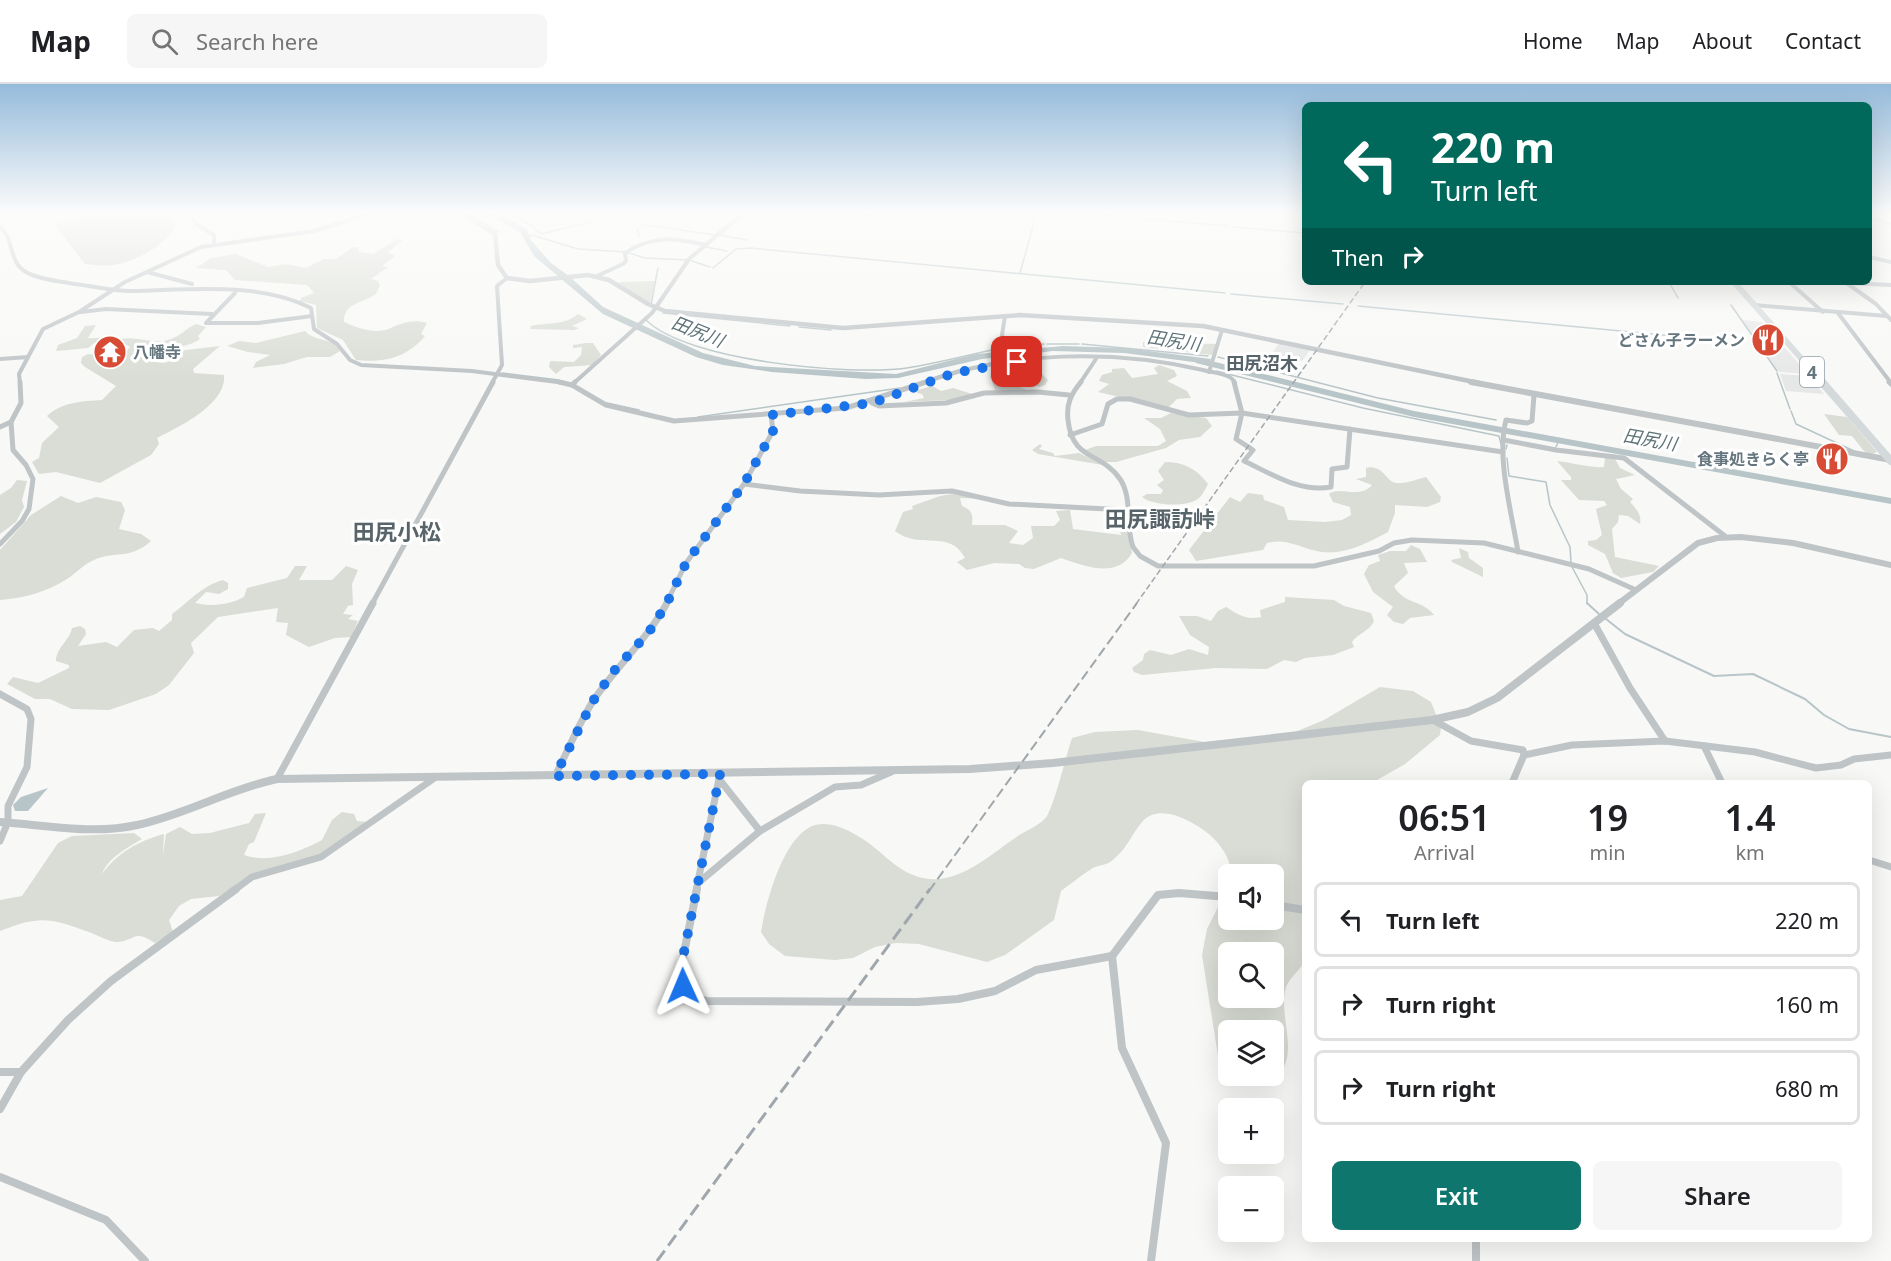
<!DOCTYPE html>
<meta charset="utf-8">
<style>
:root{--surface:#fff;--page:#f6f6f6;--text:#202124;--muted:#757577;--line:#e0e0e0;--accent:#0f766e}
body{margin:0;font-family:"Noto Sans","Noto Sans JP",sans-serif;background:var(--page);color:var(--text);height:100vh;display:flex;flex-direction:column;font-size:22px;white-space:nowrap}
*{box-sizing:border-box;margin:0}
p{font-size:20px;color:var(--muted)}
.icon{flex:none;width:33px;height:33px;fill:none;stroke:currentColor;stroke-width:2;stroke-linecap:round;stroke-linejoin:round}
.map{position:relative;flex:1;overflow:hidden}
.details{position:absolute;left:1302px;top:696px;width:570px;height:462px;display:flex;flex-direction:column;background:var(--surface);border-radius:9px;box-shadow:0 6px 24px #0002}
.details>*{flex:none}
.top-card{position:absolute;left:1302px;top:18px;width:570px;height:183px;border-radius:9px;box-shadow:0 6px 24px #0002;background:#00695c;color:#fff;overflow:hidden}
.controls{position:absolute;left:1218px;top:780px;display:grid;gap:12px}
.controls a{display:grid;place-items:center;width:66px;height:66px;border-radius:9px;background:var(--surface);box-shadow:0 6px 24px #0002;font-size:30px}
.pin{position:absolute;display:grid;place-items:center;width:51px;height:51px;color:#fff;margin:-26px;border-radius:12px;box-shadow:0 3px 9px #0006}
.me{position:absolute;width:66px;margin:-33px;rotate:359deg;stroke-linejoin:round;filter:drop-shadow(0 0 4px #0008)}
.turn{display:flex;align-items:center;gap:21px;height:126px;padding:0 30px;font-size:27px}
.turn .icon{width:78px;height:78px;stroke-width:2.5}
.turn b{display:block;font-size:42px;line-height:51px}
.then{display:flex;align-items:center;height:57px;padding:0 30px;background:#0003;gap:12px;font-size:22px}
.eta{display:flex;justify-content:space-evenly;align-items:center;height:102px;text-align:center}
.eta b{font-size:36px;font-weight:600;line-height:42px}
.action{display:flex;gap:12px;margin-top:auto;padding:12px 30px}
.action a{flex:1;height:69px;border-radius:9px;background:var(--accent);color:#fff;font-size:24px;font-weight:600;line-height:69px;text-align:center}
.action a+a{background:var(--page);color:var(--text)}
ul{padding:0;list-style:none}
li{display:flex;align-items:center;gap:18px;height:75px;margin:0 12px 9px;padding:0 18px;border:3px solid var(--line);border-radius:9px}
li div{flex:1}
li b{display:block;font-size:22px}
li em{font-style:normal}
header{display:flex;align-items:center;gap:36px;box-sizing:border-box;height:84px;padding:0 30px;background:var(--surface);border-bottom:2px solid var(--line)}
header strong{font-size:28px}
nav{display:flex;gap:33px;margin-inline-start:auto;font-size:21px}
.search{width:420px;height:54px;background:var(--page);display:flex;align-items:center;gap:15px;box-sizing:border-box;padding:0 21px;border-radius:9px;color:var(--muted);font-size:22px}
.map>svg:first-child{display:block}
.built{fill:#e6e8e7}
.green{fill:#d9ddd5;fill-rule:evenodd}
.water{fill:#b8c5c8}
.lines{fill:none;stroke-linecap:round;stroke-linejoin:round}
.stream-far1{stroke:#b8c5c8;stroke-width:1.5}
.stream{stroke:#b8c5c8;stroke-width:2}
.river{fill:#b8c5c8;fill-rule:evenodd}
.minor-far3{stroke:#bfc4c7;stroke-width:4}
.minor-far2{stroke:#bfc4c7;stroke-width:5}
.minor-far1{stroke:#bfc4c7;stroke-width:7}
.minor{stroke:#bfc4c7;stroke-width:8}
.tertiary-far2{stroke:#bfc4c7;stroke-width:4.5}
.tertiary-far1{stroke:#bfc4c7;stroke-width:6}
.tertiary{stroke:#bfc4c7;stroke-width:8}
.trunk-far1{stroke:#d4d9db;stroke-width:6}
.trunk{stroke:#d4d9db;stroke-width:8}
.rail-far2{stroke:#9fa7ac;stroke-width:1.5;stroke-dasharray:6 3;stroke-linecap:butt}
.rail-far1{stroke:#9fa7ac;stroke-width:2;stroke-dasharray:10 4.5;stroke-linecap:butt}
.rail{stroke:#9fa7ac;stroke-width:3;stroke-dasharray:13 6;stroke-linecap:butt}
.route{stroke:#1a73e8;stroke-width:10;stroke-dasharray:0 18}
.labels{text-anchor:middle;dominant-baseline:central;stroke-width:6;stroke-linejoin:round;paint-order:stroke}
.far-poi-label{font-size:16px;font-weight:bold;fill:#65767f;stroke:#fff;text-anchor:end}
.far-water-label{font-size:18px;font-style:italic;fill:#607579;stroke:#fff}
.far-quarter-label{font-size:18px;font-weight:bold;fill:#57646a;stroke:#fff}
.shield{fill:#fff;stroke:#939fa5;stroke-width:1.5}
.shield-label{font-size:18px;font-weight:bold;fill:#65767f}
.quarter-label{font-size:22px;font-weight:bold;fill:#57646a;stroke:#fff}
</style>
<header>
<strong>Map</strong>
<div class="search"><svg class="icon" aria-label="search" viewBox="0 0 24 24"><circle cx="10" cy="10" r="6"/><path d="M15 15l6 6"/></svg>Search here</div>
<nav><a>Home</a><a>Map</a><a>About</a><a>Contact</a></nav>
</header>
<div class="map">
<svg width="1891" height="1177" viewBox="0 0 1891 1177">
<rect width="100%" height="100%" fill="#f8f8f6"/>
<g class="built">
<path d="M1742,236L1762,238L1808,290L1779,288Z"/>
<path d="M1279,259L1310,266L1302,277L1272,270Z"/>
<path d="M1780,290L1809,292L1824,310L1786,307Z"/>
</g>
<g class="green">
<path d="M93,128H169L175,140C170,159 136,177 118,180C107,183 95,181 85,180L54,140L96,130Z"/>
<path d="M397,155L403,156L388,168L395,172L382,182L388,183L371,195L378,197L380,201L376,210C363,219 343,219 344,238C357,244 376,251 391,244C403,239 413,235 427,239L421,250L425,252C407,274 383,279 356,276L343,256L317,244L316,221L300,217L301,214L314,209L307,201L235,196L226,186L196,184L211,174L236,170L268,183L285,180L306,184L324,175H336L353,163H358L359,168L373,170Z"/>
<path d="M655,197L650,220L618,199L620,198Z"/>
<path d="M578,230L587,235L572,242L579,244L574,246L530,245L531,242C548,238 564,242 578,230Z"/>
<path d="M196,240L206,243L198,252L200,255C178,270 158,256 138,271C150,277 165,284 176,273L177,267L220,262L193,285L194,289L224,291C227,320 179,343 157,354L159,360L151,371L100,399L56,388L39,390L32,378L39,374L42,359L59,343L47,332C62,318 83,317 102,316L116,302L85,283L81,279L82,273L88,270L120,274L130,263L119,257L121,255C137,252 151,260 168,256C180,253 186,244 196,240Z"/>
<path d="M96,241L88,254H103L100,258L94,259L88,264L56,267L58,261L77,254L85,242Z"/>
<path d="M305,247C315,258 333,253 340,267L330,273H307L284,280L253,284L256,278L270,271L248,268L227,262L239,257L256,259Z"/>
<path d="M1143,258L1217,260L1212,271L1143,263Z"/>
<path d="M586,259H593L601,271L592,281L564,283L556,290L549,283L550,277L574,278L581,271L582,263L573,264V261Z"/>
<path d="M1036,278H1040L1039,287L1048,296L1045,301L1039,303L1024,297L1015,301L1027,306H995L990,292L1031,287Z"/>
<path d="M1159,281L1174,286L1177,292L1167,297L1187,307L1191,314L1177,315L1169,323H1163L1098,308L1109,300L1099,297L1102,291L1112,288V285L1124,284L1132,294L1158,290L1154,284Z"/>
<path d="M932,302L941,307L953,304L972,310L951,316L904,318L924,314L922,310L917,309L918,306Z"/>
<path d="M1171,329L1206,334L1212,342L1200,353L1179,356L1166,364L1116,378H1104L1085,366L1096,362H1158L1166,357L1160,345L1144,334H1161Z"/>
<path d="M1824,330L1847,333L1877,368L1870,371L1864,367L1852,352L1839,351Z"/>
<path d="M1040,360L1042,362L1039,365L1053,369L1055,372L1079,369L1103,381L1038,370L1032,366Z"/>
<path d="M1605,374L1615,375L1620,384L1635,391L1616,395L1621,405L1633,415L1630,418C1636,425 1642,430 1640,440L1628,432L1619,431L1618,438L1612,445L1615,473L1659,482L1653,488L1621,494L1613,489L1605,470L1588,461V457L1596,456L1602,451L1596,425L1607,421L1604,417L1579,416L1561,396H1571V393L1557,377C1568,378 1597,385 1604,383Z"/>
<path d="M1165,378C1184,378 1197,385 1208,400C1206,404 1203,410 1200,413C1190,424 1153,422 1142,413L1147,410H1161L1163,406L1157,401L1164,396L1158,387Z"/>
<path d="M1371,383C1383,385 1383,390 1391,397C1398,403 1418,395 1426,393L1441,413L1440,418L1427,423L1395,421V429L1388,448C1368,459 1341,473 1317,467C1298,463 1286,454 1267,459L1263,466L1196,477L1189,466L1230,413L1240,418L1248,409L1263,411L1264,416L1284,423L1288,436L1325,438L1342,436L1351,431L1350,423L1333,418L1329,410C1339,401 1359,416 1372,401L1356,395L1366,393V384Z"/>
<path d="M17,396L27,397L22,416L24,423L16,438L0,450V411L11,404Z"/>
<path d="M958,409L986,415L960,414L962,422C972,426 973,430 972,441H1005L1018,447L1009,459L1023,461L1033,454L1031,442H1054L1060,436L1056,427L1070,426L1073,445L1121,451L1119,439L1125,437L1132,469C1117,495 1084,482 1061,474L1034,485L1025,484L1019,480L994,479L967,486L957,478L965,474C949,444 921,467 895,447L903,428L913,425L912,422L940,412Z"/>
<path d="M61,412L78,419L96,413L121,418L125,426L119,445L141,450L151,457C128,477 115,466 94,476C84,480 76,489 67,495C47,508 24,514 0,516V466L31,431Z"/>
<path d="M1411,461L1420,465L1427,478L1404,479L1408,489L1394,502C1403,520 1423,516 1434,531L1410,534L1403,540L1394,538L1387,531L1393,523L1373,508L1364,490L1369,481L1380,477L1378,471L1390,467H1406Z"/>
<path d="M1459,464L1468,468L1469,474L1483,484V493L1452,478L1451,476L1461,474Z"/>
<path d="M295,482H307L299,496H332L346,482L358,486L352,500L353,521L348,522L343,530L353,531L348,535L358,537L351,553L335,554L309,563L286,551L288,539L276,538L278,524L218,533L191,559L194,569L169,601L156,610L109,626L72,625L50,615H35L7,600L13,593L38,599L69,584V581L56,577C56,564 70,556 72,544L80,542L85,545L86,550L78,562L106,558L117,563L134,546L153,544L159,547L172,536V530C189,518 201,502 223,496L228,499V505L219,510L206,508L195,519C210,523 230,521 244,513L247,504L287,494Z"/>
<path d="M1285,513L1334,516L1344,522L1371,529L1374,537C1369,548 1358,549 1352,558L1354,563L1333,571L1305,574L1296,578L1284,576L1267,585L1216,584L1142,591L1134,588L1132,584L1143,576L1144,570L1150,566L1171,571L1189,565L1208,571L1209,563L1190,551L1179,532H1197L1211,537L1218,527L1226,523C1239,531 1245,536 1261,533L1260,526L1285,518Z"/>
<path d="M1380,603L1413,607L1431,618L1441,643L1440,651L1405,680L1372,699H1305L1302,784C1305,799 1309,864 1304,877C1300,888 1287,894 1285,907C1279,934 1302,977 1273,994C1264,999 1256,1001 1246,998C1231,995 1225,992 1219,978L1202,871L1207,845L1228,803V836H1274V790H1231C1232,776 1220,760 1210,751C1195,738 1160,718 1143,737C1132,749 1128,763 1115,774C1108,781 1104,780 1095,783C1091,784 1068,802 1061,807L1054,836L1005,871L987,878L919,860L896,859L875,863L853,874L835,876L785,872L769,860L761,848C766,819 783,751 815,741C833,736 855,749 870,760C887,773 900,789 923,794C959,802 993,768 1021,750C1028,746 1043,739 1047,732C1056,715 1065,675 1072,654L1095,648L1138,646L1221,661L1290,650L1324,636ZM1228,868H1274V914H1228ZM1228,946H1274V992H1228Z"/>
<path d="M342,728L354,730L357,737L369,738L321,772L251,792L219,812L191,815L179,822L169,836L173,848L155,859C132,844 135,858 116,858C108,857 97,851 89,848C50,834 40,831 0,847V816L22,812L58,759L72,752L134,749L142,755C127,764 108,774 102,790C118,768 139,757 164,750L163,771L166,750L180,743L192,750L210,749L249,739L255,730L266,729L254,758L249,760L244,771C270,780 299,768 322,756L332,736Z"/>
</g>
<g class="water">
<path d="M483,128H495L527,145L528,150L534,151L529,154L551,179L569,192L603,223L703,269L755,282L896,290L976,270L1063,262L1125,264L1211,275L1209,280L1124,269L1053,267L982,275L898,294L866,295L772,288L723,281L696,273L603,230L534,172L520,148Z"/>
<path d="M48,704L28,727H15L13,721L21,713Z"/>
</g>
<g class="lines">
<g class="stream-far1">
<path d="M465,128L499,148"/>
<path d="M506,128L531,141L541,150L594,137"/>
<path d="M1066,128L1228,142"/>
<path d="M1874,135L1891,140"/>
<path d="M647,141L715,151"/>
<path d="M1233,143L1305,149"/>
<path d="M717,149L727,141"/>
<path d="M532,151L578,165L626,168L645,174L689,176L710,183"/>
<path d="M720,151L747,156"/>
<path d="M639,152L637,145L644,140"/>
<path d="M706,163L727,167"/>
<path d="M713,184L736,165L750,164L1225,209"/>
<path d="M1020,189L1037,128"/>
<path d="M1669,198L1678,214"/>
<path d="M1231,210L1343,220"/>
<path d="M651,221L658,184"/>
<path d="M1731,221L1777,287"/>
<path d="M1358,222L1705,255"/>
<path d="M663,229L790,242"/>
<path d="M646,236C687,277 850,292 907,284C939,279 972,270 1005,263"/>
<path d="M799,243L831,246"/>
<path d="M1047,260H1079"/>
<path d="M1082,260L1208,272"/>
<path d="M1012,263L1044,260"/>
<path d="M1218,273L1378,314L1496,336"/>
<path d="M1216,287L1363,324L1499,352L1501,360"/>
<path d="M502,289L559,296"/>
<path d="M1777,289L1790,325"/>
<path d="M936,293L965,284"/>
<path d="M607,319L639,326"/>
<path d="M1791,327L1796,340L1854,367"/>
<path d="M698,333L900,304"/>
<path d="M1556,363L1559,356"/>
<path d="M1506,365L1507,361"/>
<path d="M1507,374L1509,392L1546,398L1550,421L1570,463L1571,478"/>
<path d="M1572,483L1587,511V520"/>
</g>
<g class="stream">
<path d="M1587,519L1599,530"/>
<path d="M1606,535L1625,550L1714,592L1753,590L1805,615L1824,631L1849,645L1891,653"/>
</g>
<path class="river" d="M1199,274L1414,327L1891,414V420L1414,333L1196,279L1195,277Z"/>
<g class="minor-far3">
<path d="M188,128L196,140L214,151V159"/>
<path d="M854,128L870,131"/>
<path d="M0,143C15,156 8,178 26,188C40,196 60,197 75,200C93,202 112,207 130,207C188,206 257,197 311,224L314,245L337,260L350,276L361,281L472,287L565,299"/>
<path d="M1869,173L1891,178"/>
<path d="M147,188L192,200"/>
<path d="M597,192L623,180L626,177L625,169C652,151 675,154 706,161"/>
<path d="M1789,198L1823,228"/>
<path d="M1845,198L1876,220L1891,236"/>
<path d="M1847,199L1891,201"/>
<path d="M235,209L206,239H258L312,232"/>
<path d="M1754,221L1887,232"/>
<path d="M81,228L106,225L212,230"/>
<path d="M1838,229L1891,299"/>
<path d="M1005,232L1002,251L1017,278"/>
<path d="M0,275L28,273"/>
<path d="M1209,288L1222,246"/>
<path d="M20,299L19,290L43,245L79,228L125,198L201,163L314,147L374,128"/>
<path d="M492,299L502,281L497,202L507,194"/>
<path d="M574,299L652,229L689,175L745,128"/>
<path d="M922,299C1009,267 1113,265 1203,286C1213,289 1231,289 1235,299"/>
<path d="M1080,299L1096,275"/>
</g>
<g class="minor-far2">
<path d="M559,298L572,301L606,321L674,337L846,324L926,298"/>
<path d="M1081,298C1071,310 1066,320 1068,336C1072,377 1102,368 1120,395C1133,414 1125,442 1133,463L1140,472L1158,482H1314L1379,467L1394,459L1412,456L1484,459L1589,485L1636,506"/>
<path d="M1234,298L1242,329L1236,355L1253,366L1244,377C1272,390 1300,409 1331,403L1332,385L1347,383L1350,345"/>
<path d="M1889,298L1891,300"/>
<path d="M572,301L575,298"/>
<path d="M872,319L879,322L946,319L984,309L1038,308L1069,311"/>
<path d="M0,343L11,338"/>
<path d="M1070,351L1102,340L1108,320L1117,315H1130L1189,331L1242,329L1503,368"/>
<path d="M1504,356L1556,366L1624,374L1725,452"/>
<path d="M744,400L800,407L879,411L952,407L1009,420L1127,426"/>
<path d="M0,460L22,437L29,425L33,395L26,381L13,366L11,338L21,319L20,298"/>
<path d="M1518,468C1512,430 1496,373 1506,336L1527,339L1532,337L1534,311"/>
<path d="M372,520L493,298"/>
<path d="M666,520L686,479L744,400L773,347L771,331"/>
</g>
<g class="minor-far1">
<path d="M1594,539L1630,604L1665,657"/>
<path d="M0,610L27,625L31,635L27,683L8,722V738L0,757"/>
<path d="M1433,636L1471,657L1523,666L1524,671L1512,699"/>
<path d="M1704,662L1722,699"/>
<path d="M1524,671L1572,661L1665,657L1755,668L1816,684L1841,681L1854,675L1891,671"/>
<path d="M555,692C568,667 579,638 595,614C618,581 648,554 667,519"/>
<path d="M277,695L373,519"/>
<path d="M719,695L760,747"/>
<path d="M1869,776L1891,783"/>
<path d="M698,799L760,747L835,703L861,701L891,688"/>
<path d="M233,807L252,793L321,773L436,693"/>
<path d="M696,807L720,690"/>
</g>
<g class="minor">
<path d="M697,805L679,893L693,912L706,917L917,918L958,915L995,907L1036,886L1112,872L1158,811L1179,809L1228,813"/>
<path d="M1274,821L1305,826"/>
<path d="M1112,872L1122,964L1166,1059L1151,1177"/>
<path d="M0,988H21"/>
<path d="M0,1025L21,988L68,936L111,897L236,805"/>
<path d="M0,1093L106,1136L145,1177"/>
<path d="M1476,1155V1177"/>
</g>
<path class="tertiary-far2" d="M461,128L495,150L498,181L507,194L530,197L588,191L609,196L648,220L665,227L843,244L1020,231L1203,242L1479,299"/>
<g class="tertiary-far1">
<path d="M1471,298L1891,376"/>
<path d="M1618,520L1698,459L1717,454L1741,453L1793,459L1891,481"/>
</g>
<path class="tertiary" d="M0,738C45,741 93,751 137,741C185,731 229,705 277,695L970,685L1053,679L1432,636L1468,628L1497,614L1620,519"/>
<path class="trunk-far1" d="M1734,198L1823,299"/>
<path class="trunk" d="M1822,298L1891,377"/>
<path class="rail-far2" d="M1136,520L1365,198"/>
<path class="rail-far1" d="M929,807L1137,519"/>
<path class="rail" d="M657,1177L930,805"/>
</g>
<linearGradient id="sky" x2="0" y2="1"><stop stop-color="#95bbdb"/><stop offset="0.44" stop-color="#fcfcfb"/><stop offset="1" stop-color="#fcfcfb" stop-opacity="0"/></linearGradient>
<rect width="1891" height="293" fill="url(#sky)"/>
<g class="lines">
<path class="route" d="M683,902L679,893L720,690L555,692L593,617L613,588L649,548L666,521L686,479L744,400L773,347L771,331L872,319L954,289L1017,278"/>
</g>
<defs>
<symbol id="restaurant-disc" viewBox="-11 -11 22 22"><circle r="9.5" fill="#d84c36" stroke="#fff"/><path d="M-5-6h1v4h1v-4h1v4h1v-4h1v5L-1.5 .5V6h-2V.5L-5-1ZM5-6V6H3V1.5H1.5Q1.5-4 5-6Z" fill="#fff"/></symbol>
<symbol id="temple-disc" viewBox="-11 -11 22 22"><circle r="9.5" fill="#d84c36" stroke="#fff"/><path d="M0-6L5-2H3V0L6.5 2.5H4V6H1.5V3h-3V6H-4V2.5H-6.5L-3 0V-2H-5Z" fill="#fff"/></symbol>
</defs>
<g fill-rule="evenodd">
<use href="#restaurant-disc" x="1749" y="237" width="38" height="38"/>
<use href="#temple-disc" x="91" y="249" width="38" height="38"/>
<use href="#restaurant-disc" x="1813" y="356" width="38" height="38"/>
</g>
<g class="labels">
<g class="far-poi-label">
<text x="1745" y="256">どさん子ラーメン</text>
<text x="133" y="268" text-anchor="start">八幡寺</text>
<text x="1809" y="375">食事処きらく亭</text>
</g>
<g class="far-water-label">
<text transform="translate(698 247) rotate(22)">田尻川</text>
<text transform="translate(1174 256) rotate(9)">田尻川</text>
<text transform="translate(1650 355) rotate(10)">田尻川</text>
</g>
<g class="far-quarter-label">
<text x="1262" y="279">田尻沼木</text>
</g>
<rect class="shield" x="1800" y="273" width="24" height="30" rx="4.5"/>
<g class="shield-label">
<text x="1812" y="288">4</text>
</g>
<g class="quarter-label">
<text x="1160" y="434">田尻諏訪峠</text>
<text x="397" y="447">田尻小松</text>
</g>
</g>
</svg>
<div class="controls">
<a><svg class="icon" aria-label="sound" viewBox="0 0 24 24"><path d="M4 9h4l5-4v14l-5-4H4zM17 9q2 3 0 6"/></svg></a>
<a><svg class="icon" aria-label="search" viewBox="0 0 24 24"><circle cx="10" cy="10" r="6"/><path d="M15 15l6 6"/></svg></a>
<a><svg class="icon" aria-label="layers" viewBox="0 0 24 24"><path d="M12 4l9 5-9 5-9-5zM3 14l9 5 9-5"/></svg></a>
<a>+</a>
<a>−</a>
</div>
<div class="pin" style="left:1017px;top:278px;background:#d93025"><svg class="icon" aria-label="arrive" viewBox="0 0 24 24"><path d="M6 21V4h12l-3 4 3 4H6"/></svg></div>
<svg class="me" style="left:683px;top:902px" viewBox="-20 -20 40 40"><path d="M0-17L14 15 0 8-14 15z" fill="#1a73e8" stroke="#fff" stroke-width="4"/></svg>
<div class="top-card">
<div class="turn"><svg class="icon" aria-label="left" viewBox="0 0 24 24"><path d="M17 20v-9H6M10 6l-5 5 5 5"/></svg><div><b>220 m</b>Turn left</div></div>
<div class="then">Then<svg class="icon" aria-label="right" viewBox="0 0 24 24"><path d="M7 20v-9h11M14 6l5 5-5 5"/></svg></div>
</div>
<section class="details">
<div class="eta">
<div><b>06:51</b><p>Arrival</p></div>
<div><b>19</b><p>min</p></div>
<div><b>1.4</b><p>km</p></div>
</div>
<ul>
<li><svg class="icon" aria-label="left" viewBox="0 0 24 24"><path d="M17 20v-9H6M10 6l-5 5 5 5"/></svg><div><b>Turn left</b></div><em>220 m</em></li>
<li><svg class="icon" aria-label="right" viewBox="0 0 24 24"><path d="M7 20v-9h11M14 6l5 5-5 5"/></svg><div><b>Turn right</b></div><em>160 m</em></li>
<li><svg class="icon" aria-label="right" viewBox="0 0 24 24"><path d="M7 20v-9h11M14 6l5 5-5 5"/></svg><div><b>Turn right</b></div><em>680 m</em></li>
</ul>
<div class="action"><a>Exit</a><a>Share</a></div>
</section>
</div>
